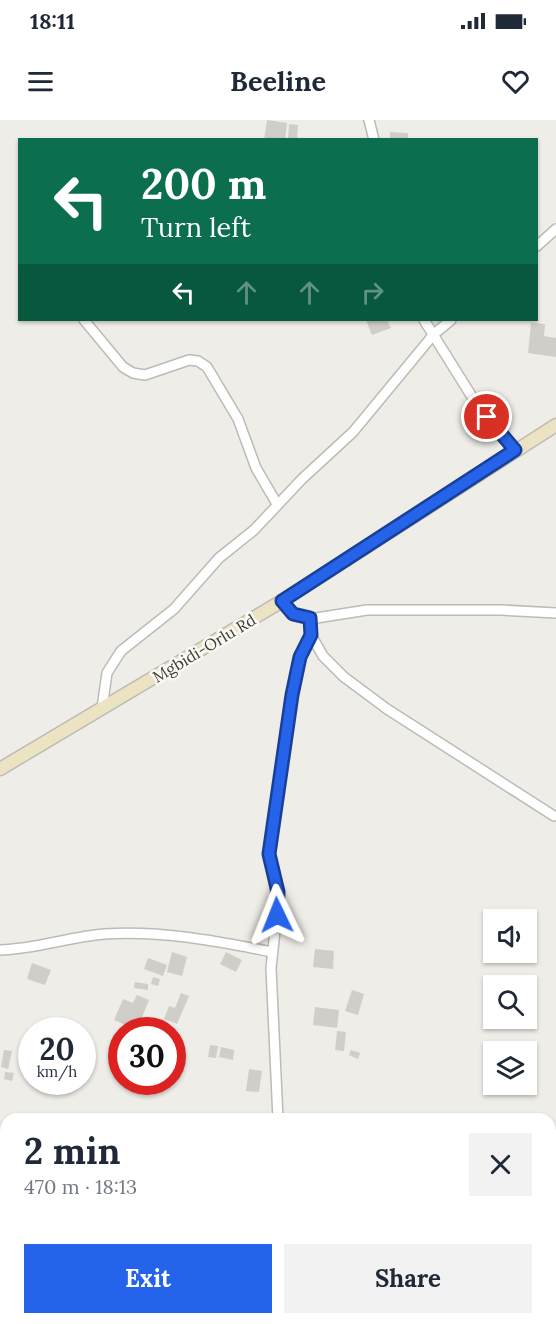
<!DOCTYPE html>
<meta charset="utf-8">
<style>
:root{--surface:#fff;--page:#f2f2f3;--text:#1f2937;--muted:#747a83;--accent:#2563eb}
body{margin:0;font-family:Lora,serif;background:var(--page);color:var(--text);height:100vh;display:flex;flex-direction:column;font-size:22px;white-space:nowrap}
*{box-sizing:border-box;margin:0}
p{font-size:20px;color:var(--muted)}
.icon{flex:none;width:33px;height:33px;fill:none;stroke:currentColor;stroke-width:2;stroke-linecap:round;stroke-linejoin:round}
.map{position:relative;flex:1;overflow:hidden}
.drawer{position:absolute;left:0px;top:993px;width:556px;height:212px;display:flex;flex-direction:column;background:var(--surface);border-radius:18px 18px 0 0;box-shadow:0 2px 4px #0004}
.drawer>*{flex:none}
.guide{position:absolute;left:18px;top:18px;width:520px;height:183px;border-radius:0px;box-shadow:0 2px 4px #0004;background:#0b6e4f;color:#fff;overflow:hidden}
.tools{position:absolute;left:483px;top:789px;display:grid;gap:12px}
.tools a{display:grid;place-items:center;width:54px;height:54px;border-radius:0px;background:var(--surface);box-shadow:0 2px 4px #0004;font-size:30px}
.speed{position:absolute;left:18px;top:897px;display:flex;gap:12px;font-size:30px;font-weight:700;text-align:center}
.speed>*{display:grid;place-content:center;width:78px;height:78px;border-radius:50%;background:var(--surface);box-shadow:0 2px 4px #0004;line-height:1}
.speed small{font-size:15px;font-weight:400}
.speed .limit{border:9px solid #d22;background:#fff;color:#111}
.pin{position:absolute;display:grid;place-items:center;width:51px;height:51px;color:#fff;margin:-26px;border:3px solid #fff;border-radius:50%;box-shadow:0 2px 6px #0007}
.me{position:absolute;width:66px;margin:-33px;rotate:358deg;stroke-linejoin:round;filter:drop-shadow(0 0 4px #0008)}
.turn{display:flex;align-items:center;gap:21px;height:126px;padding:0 24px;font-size:27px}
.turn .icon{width:78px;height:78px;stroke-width:2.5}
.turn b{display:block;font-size:42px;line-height:51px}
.lanes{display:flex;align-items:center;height:57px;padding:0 24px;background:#0003;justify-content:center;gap:30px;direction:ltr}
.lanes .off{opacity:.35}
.round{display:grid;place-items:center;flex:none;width:63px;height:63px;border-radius:0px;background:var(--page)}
.headline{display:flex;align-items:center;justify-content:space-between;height:102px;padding:0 24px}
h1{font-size:36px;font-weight:700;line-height:45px}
.action{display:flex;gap:12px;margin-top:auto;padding:12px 24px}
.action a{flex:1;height:69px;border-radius:0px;background:var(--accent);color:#fff;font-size:24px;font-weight:700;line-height:69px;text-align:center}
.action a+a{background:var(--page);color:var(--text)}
.status{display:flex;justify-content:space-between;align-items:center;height:42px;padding:0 30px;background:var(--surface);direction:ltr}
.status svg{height:16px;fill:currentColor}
header{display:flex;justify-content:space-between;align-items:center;height:78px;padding:0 24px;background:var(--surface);font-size:27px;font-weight:700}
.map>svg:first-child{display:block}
.building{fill:#cfcec8}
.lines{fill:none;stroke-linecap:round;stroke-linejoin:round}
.street-casing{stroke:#bdbbb6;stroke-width:12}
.secondary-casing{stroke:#bdbbb6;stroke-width:15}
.street{stroke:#fff;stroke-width:9}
.secondary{stroke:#ece3c3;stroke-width:12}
.route-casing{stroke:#184099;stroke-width:15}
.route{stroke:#2563eb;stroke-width:10}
.labels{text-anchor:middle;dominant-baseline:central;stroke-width:5;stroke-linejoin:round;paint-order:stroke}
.street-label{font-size:16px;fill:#3d3c3a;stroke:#fcfaf4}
</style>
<div class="status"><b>18:11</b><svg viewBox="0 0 49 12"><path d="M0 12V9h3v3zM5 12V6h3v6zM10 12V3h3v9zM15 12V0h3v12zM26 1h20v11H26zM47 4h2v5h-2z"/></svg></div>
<header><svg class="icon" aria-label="menu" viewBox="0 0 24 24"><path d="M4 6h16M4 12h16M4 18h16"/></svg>Beeline<svg class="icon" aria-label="heart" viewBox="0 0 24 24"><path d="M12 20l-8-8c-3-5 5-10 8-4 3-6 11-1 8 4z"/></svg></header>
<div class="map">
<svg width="556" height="1204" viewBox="0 0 556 1204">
<rect width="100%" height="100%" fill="#efede7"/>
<g class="building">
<path d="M267,0L287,3L285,20H264Z"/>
<path d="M289,4L298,5L297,20H288Z"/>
<path d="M390,12L408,13V20H390Z"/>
<path d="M366,200H387L391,208L372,215Z"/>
<path d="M531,203L545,204L544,216L556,218V237L528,233Z"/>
<path d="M315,829L334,831L333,849L313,847Z"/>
<path d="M172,832L187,837L182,856L167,852Z"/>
<path d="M226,832L242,840L236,852L220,844Z"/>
<path d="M148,838L167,845L163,856L144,849Z"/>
<path d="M32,843L51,850L45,865L27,859Z"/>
<path d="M153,857L160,859L158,866L151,864Z"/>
<path d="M135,862L148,864V870L134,868Z"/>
<path d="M352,870L364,874L358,895L345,891Z"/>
<path d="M181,873L189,876L177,904L164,899L169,886L175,888Z"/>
<path d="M137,875L149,880L137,910L114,900L123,879L133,883Z"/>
<path d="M315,887L339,890L337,908L313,905Z"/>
<path d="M337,911L346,912L344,931L335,930Z"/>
<path d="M210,925L218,926L216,938L208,937Z"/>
<path d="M221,927L234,930L233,940L219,937Z"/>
<path d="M4,930L12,931L8,949L1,947Z"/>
<path d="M351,930L360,933L358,939L349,935Z"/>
<path d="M249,949L262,951L259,972L246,971Z"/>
<path d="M5,952L14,953L12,961L4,959Z"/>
<path d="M411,1198H434L433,1204H411Z"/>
<path d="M455,1198H474L473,1204H455Z"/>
<path d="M483,1198H503L502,1204H482Z"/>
<path d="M515,1198H523L522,1204H514Z"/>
</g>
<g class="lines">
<defs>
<g id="street">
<path d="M369,0L374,20"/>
<path d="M537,126L556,109"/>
<path d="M84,200L123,247L133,253L145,255L189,240L198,241L207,247L238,299L256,348L277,384"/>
<path d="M424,200L474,280L515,330"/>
<path d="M282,481L293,494L310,499L367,490H501L556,493"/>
<path d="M310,499L311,515L323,536L344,557L387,589L554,696"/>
<path d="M102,588L107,553L121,531L174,489L219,438L254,410L302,359L353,312L434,214L451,200"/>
<path d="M0,830C36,829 69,817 104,814C160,810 217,821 272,832"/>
<path d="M278,999L271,848L278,783L269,733L292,575L300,537L311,515"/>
<path d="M394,1198L397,1204"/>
<path d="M251,1204L253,1198"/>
</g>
<path id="secondary" d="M0,649L282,481L556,305"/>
</defs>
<use href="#street" class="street-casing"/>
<use href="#secondary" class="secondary-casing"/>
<use href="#street" class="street"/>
<use href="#secondary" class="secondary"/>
</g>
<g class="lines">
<defs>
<path id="route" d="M277,795L278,772L269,734L292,575L300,537L311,515L310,498L293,494L282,481L515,330L487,297"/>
</defs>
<use href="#route" class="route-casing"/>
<use href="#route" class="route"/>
</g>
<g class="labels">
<g class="street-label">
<text transform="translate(204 528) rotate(-31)">Mgbidi-Orlu Rd</text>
</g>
</g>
</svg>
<div class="tools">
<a><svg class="icon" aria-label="sound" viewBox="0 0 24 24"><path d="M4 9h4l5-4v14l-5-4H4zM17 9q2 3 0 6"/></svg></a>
<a><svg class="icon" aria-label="search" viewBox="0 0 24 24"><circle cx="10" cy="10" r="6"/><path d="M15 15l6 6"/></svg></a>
<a><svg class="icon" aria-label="layers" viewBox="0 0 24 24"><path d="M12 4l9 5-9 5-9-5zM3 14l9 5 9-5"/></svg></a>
</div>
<div class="speed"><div>20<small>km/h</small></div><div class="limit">30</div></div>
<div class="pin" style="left:487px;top:297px;background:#d93025"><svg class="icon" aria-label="arrive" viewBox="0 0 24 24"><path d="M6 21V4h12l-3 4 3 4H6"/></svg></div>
<svg class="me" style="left:277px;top:795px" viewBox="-20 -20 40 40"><path d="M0-17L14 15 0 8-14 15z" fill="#2563eb" stroke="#fff" stroke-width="4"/></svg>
<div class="guide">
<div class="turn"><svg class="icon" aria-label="left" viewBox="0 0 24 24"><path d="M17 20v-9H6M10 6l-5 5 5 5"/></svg><div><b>200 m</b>Turn left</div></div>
<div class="lanes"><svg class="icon" aria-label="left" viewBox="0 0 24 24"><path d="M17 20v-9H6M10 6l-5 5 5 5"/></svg><svg class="icon off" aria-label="ahead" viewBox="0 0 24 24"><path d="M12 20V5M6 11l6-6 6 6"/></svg><svg class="icon off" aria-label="ahead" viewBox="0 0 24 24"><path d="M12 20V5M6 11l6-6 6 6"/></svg><svg class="icon off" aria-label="right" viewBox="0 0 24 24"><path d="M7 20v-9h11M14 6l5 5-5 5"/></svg></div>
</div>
<section class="drawer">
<div class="headline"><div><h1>2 min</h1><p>470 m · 18:13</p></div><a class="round"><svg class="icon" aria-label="close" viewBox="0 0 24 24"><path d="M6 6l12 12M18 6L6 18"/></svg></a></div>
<div class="action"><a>Exit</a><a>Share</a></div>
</section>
</div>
